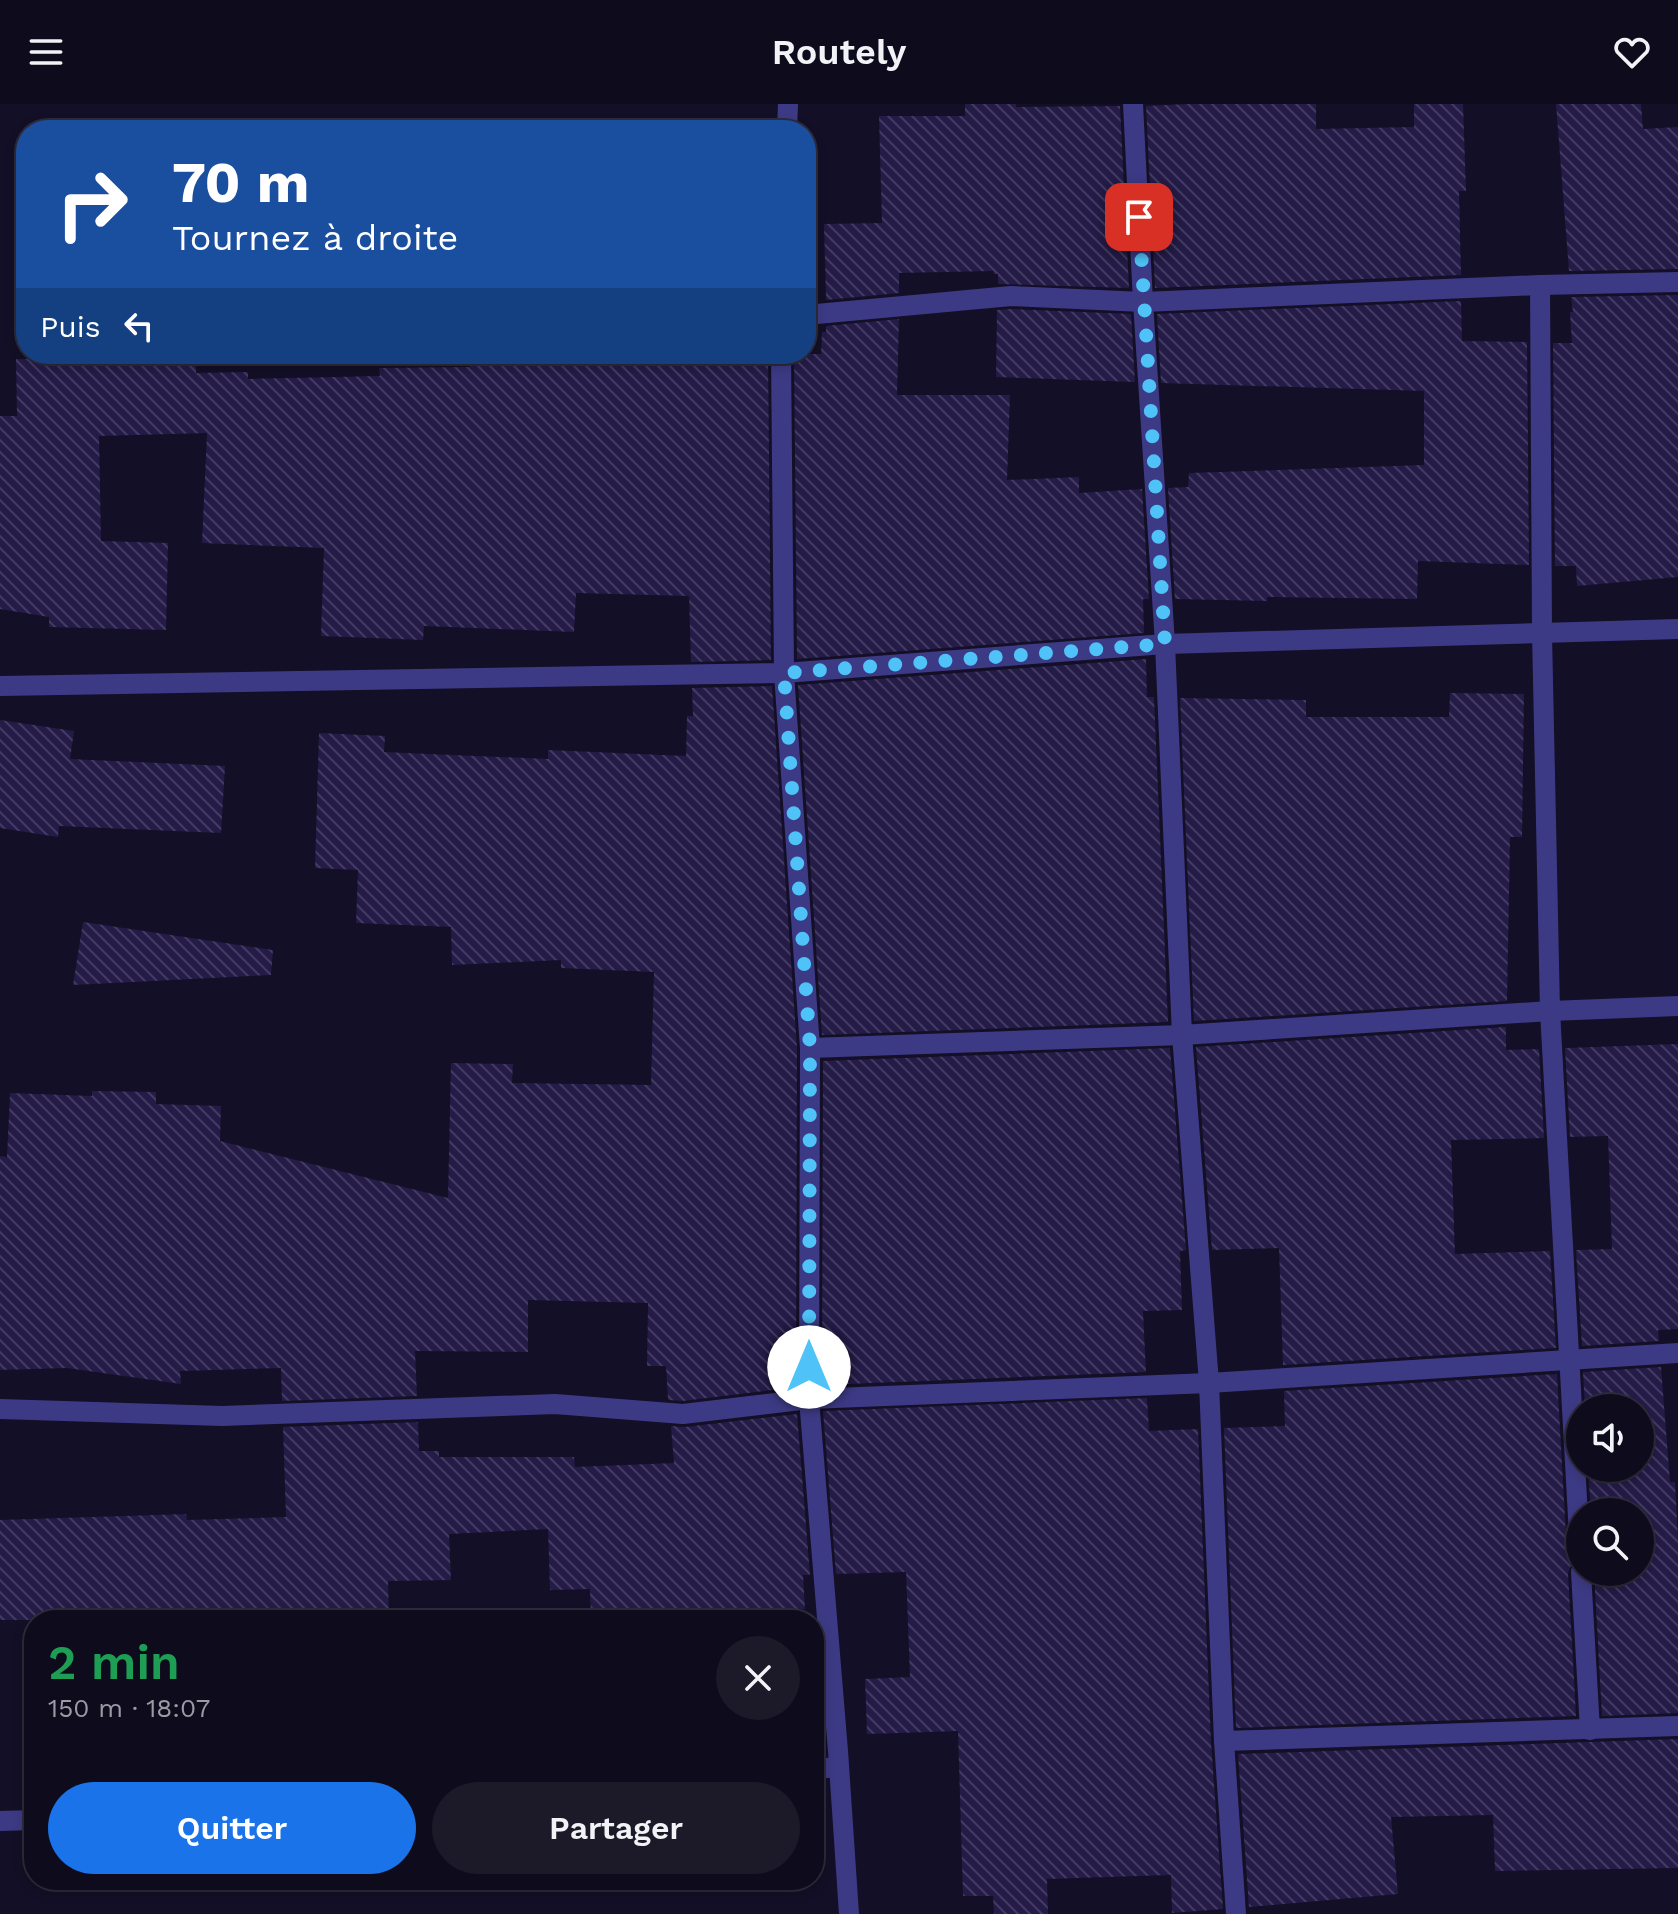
<!DOCTYPE html>
<html lang="fr">
<meta charset="utf-8">
<style>
:root{--surface:#0e0b1c;--page:#1c1929;--text:#f1f3f6;--muted:#9b9ba3;--line:#2e2b3b;--accent:#1a73e8}
body{margin:0;font-family:"Work Sans",sans-serif;background:var(--page);color:var(--text);height:100vh;display:flex;flex-direction:column;font-size:30px;white-space:nowrap}
*{box-sizing:border-box;margin:0}
p{font-size:26px;color:var(--muted)}
.icon{flex:none;width:44px;height:44px;fill:none;stroke:currentColor;stroke-width:2;stroke-linecap:round;stroke-linejoin:round}
.map{position:relative;flex:1;overflow:hidden}
.panel{position:absolute;left:24px;top:1506px;width:800px;height:280px;display:flex;flex-direction:column;background:var(--surface);border-radius:32px;box-shadow:0 4px 12px #0003,0 0 0 2px var(--line)}
.panel>*{flex:none}
.hud{position:absolute;left:16px;top:16px;width:800px;height:244px;border-radius:32px;box-shadow:0 4px 12px #0003,0 0 0 2px var(--line);background:#1a4fa0;color:#fff;overflow:hidden}
.tools{position:absolute;left:1566px;top:1290px;display:grid;gap:16px}
.tools a{display:grid;place-items:center;width:88px;height:88px;border-radius:50%;background:var(--surface);box-shadow:0 4px 12px #0003,0 0 0 2px var(--line);font-size:40px}
.pin{position:absolute;display:grid;place-items:center;width:68px;height:68px;color:#fff;margin:-34px;border-radius:16px;box-shadow:0 4px 12px #0006}
.me{position:absolute;width:88px;margin:-44px;rotate:0deg;stroke-linejoin:round;filter:drop-shadow(0 0 6px #0008)}
.turn{display:flex;align-items:center;gap:28px;height:168px;padding:0 24px;font-size:36px}
.turn .icon{width:104px;height:104px;stroke-width:2.5}
.turn b{display:block;font-size:56px;line-height:68px}
.then{display:flex;align-items:center;height:76px;padding:0 24px;background:#0003;gap:16px;font-size:30px}
.round{display:grid;place-items:center;flex:none;width:84px;height:84px;border-radius:42px;background:var(--page)}
.overview{display:flex;align-items:center;justify-content:space-between;height:136px;padding:0 24px}
h1{font-size:48px;font-weight:600;line-height:60px;color:#1e9e55}
.button{display:flex;gap:16px;margin-top:auto;padding:16px 24px}
.button a{flex:1;height:92px;border-radius:48px;background:var(--accent);color:#fff;font-size:32px;font-weight:600;line-height:92px;text-align:center}
.button a+a{background:var(--page);color:var(--text)}
header{display:flex;justify-content:space-between;align-items:center;height:104px;padding:0 24px;background:var(--surface);font-size:36px;font-weight:600}
.map>svg:first-child{display:block}
.building{fill:url(#building-back-hatch)}
.lines{fill:none;stroke-linecap:round;stroke-linejoin:round}
.minor{stroke:#3d3a85;stroke-width:20}
.route{stroke:#4fc3f7;stroke-width:14;stroke-dasharray:0 25.2}
</style>
<header><svg class="icon" aria-label="menu" viewBox="0 0 24 24"><path d="M4 6h16M4 12h16M4 18h16"/></svg>Routely<svg class="icon" aria-label="heart" viewBox="0 0 24 24"><path d="M12 20l-8-8c-3-5 5-10 8-4 3-6 11-1 8 4z"/></svg></header>
<div class="map">
<svg width="1678" height="1810" viewBox="0 0 1678 1810">
<defs>
<pattern id="building-back-hatch" width="6" height="6" patternUnits="userSpaceOnUse" patternTransform="scale(2)"><rect width="6" height="6" fill="#241b47"/><path d="M-1 5l2 2M0 0l6 6M5-1l2 2" fill="none" stroke="#433b63"/></pattern>
</defs>
<rect width="100%" height="100%" fill="#130f26"/>
<g class="building">
<path d="M965,0H1016V3L1120,2L1129,184L998,180V170H994L993,167L899,169V189L826,196L824,120L882,119L879,12H965Z"/>
<path d="M1188,0H1316V25L1414,23V0H1463L1466,87H1459L1461,171L1155,184L1146,2Z"/>
<path d="M1556,0H1641L1643,25L1678,23V165L1569,167Z"/>
<path d="M1678,191V473L1577,482L1576,462H1555L1553,239H1572L1570,208H1573L1571,193Z"/>
<path d="M1461,197L1462,237L1527,238L1529,461L1418,457L1417,495L1267,493V497L1175,495L1168,384L1188,383L1189,369L1424,361V287L1161,279L1157,210Z"/>
<path d="M1011,205L1131,210L1135,278L996,273L997,206Z"/>
<path d="M899,215L897,291H1010L1007,376L1079,373V389L1142,385L1149,495H1143L1144,529L797,555L794,250H821L822,228H826V222Z"/>
<path d="M107,250H196V269L248,268V275L380,272L379,264L470,263V260L555,257L554,250H768L771,556L691,558L689,492L576,489L574,528L424,522L423,536L321,532L324,444L202,439L207,329L99,332L101,437L168,439L166,526L49,523V513L0,505V312H17L16,255L107,253Z"/>
<path d="M1146,555L1147,593H1154L1168,918L822,931L798,581Z"/>
<path d="M772,582L797,944L796,1283L683,1297L668,1296L666,1262H647L648,1199L528,1196V1248L415,1247L417,1292L282,1297L281,1264L180,1267L181,1280L67,1264L0,1266V1052L7,1053L10,989L92,992V987L156,988V1000L221,1002L220,1037L448,1094L451,959L513,960L512,979L651,981L654,868L561,864V856L452,861L451,823L356,819L358,766L315,764L319,629L385,632L384,648L548,655V646L686,652L687,612H693L692,584Z"/>
<path d="M1450,589L1524,590L1522,733H1510L1507,897L1194,917L1180,594L1306,596V613H1449Z"/>
<path d="M0,616L74,627L70,655L225,662L221,729L59,722L58,733L0,724Z"/>
<path d="M83,818L273,846L271,871L73,881Z"/>
<path d="M1506,923V946L1539,945L1544,1034L1451,1036L1455,1150L1550,1147L1556,1244L1283,1261L1279,1144L1212,1146L1196,943Z"/>
<path d="M1678,940V1225L1658,1226L1659,1237L1582,1242L1576,1146L1612,1145L1608,1032L1570,1033L1565,944Z"/>
<path d="M1170,944L1186,1146L1180,1147L1182,1206L1143,1207L1146,1268L822,1281L823,957Z"/>
<path d="M1661,1263L1670,1378H1675L1678,1434V1609L1602,1612L1594,1468H1640V1408H1591L1588,1364H1640V1304H1585L1583,1268Z"/>
<path d="M1557,1270L1567,1450L1572,1459L1568,1469L1576,1612L1236,1624L1224,1324L1285,1322L1284,1287Z"/>
<path d="M1147,1294L1149,1327L1198,1325L1211,1638L1223,1805L1172,1809L1171,1771L1047,1775L1048,1810H994L993,1792H963L958,1627L867,1630L865,1575L910,1573L906,1468L836,1470L823,1307Z"/>
<path d="M797,1310L810,1471H803L805,1505L650,1516H591L590,1485L550,1486L548,1425L449,1430L451,1476L388,1477L389,1512L272,1516H0V1416L186,1410L187,1416L286,1413L283,1323L418,1318L419,1347H439V1353H574L575,1363L674,1359L671,1322L685,1323Z"/>
<path d="M1678,1635V1764L1495,1767L1493,1711L1391,1713L1398,1790L1249,1803L1238,1650Z"/>
</g>
<g class="lines">
<g class="minor">
<path d="M1133,0L1143,198L1165,540L1182,931L1209,1279L1224,1637L1236,1810"/>
<path d="M787,26L788,0"/>
<path d="M1540,181L1542,529L1550,907L1580,1449"/>
<path d="M806,211L1011,192L1143,198L1540,181L1678,178"/>
<path d="M781,250L784,569L810,944L809,1295L838,1647L849,1810"/>
<path d="M0,582L784,569L1165,540L1678,525"/>
<path d="M810,944L1182,931L1550,907L1678,902"/>
<path d="M0,1305L222,1312L555,1300L683,1310L809,1295L1209,1279L1678,1249"/>
<path d="M1581,1468L1590,1626"/>
<path d="M1224,1637L1678,1622"/>
<path d="M814,1665L839,1663"/>
<path d="M0,1717L34,1716"/>
</g>
</g>
<g class="lines">
<path class="route" d="M809,1263L810,944L784,569L1165,540L1139,113"/>
</g>
</svg>
<div class="tools">
<a><svg class="icon" aria-label="sound" viewBox="0 0 24 24"><path d="M4 9h4l5-4v14l-5-4H4zM17 9q2 3 0 6"/></svg></a>
<a><svg class="icon" aria-label="search" viewBox="0 0 24 24"><circle cx="10" cy="10" r="6"/><path d="M15 15l6 6"/></svg></a>
</div>
<div class="pin" style="left:1139px;top:113px;background:#d93025"><svg class="icon" aria-label="arrive" viewBox="0 0 24 24"><path d="M6 21V4h12l-3 4 3 4H6"/></svg></div>
<svg class="me" style="left:809px;top:1263px" viewBox="-20 -20 40 40"><circle r="19" fill="#fff"/><path d="M0-13L10 11 0 6-10 11z" fill="#4fc3f7"/></svg>
<div class="hud">
<div class="turn"><svg class="icon" aria-label="right" viewBox="0 0 24 24"><path d="M7 20v-9h11M14 6l5 5-5 5"/></svg><div><b>70 m</b>Tournez à droite</div></div>
<div class="then">Puis<svg class="icon" aria-label="left" viewBox="0 0 24 24"><path d="M17 20v-9H6M10 6l-5 5 5 5"/></svg></div>
</div>
<section class="panel">
<div class="overview"><div><h1>2 min</h1><p>150 m · 18:07</p></div><a class="round"><svg class="icon" aria-label="close" viewBox="0 0 24 24"><path d="M6 6l12 12M18 6L6 18"/></svg></a></div>
<div class="button"><a>Quitter</a><a>Partager</a></div>
</section>
</div>
